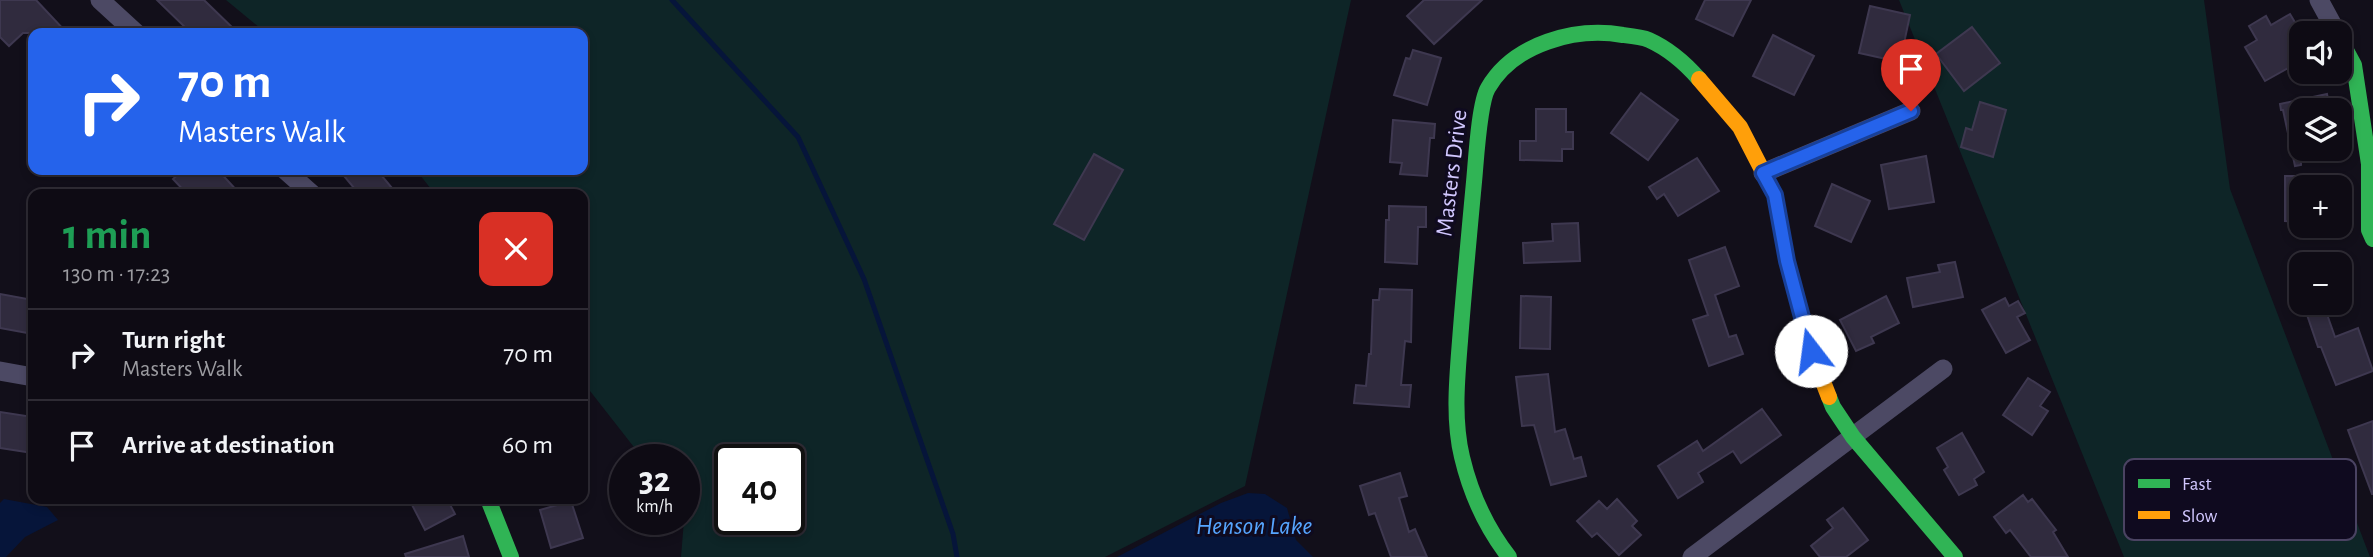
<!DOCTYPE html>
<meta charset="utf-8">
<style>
:root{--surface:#0e0b14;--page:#17141d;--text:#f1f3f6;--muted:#9b9ba0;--line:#2e2b34}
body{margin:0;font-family:"Alegreya Sans",sans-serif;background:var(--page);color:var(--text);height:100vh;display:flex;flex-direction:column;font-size:26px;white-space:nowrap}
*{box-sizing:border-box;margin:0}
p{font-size:23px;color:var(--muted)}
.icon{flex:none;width:38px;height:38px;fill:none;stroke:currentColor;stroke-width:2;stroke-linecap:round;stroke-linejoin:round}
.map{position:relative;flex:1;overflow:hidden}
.panel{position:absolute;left:28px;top:189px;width:560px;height:315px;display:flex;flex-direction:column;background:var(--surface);border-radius:14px;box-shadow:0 4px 10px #0003,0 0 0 2px var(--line)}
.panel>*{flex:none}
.banner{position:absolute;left:28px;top:28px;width:560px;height:147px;border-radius:14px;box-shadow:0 4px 10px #0003,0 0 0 2px var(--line);background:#2563eb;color:#fff;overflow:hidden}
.tools{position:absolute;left:2289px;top:21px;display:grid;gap:14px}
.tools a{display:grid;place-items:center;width:63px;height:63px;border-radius:14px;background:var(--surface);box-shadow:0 4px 10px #0003,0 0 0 2px var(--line);font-size:35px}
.speed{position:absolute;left:609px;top:444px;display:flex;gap:14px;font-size:35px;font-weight:700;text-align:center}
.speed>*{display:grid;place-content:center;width:91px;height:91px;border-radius:50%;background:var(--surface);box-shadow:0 4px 10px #0003,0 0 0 2px var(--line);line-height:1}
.speed small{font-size:18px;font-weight:400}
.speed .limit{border:4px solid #111;border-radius:10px;background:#fff;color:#111}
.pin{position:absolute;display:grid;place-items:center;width:60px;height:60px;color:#fff;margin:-72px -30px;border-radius:50% 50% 50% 0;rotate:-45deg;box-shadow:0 0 7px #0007}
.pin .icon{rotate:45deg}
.me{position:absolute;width:77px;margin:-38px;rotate:345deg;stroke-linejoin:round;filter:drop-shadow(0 0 5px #0008)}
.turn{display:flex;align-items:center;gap:24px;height:147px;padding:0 35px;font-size:32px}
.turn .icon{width:91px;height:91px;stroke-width:2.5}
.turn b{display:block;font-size:49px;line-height:60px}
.round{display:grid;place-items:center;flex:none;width:74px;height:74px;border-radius:14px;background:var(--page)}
.summary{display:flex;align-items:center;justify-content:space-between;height:119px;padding:0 35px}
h1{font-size:42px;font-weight:700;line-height:52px;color:#1e9e55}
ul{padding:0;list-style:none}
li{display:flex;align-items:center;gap:21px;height:91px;padding:0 35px;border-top:2px solid var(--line)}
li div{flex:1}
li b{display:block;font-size:26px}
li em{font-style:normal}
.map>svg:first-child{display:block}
.green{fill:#0e2527;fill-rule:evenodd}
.water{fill:#06153a}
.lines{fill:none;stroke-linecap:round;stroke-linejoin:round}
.stream{stroke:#06153a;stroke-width:5}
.building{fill:#302b3e;stroke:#3e3850;stroke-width:2}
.street{stroke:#4c4964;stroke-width:19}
.fast{stroke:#30b455;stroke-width:16}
.slow{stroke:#ff9f0a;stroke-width:16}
.route-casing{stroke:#184099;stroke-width:18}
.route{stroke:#2563eb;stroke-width:12}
.labels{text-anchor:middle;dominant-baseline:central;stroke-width:6;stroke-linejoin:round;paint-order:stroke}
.street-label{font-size:24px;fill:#d2c8ff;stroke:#0f0a1f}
.water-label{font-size:26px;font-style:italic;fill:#56a5ff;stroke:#0f0a1f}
.key{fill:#0f0a1f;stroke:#4a4362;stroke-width:2}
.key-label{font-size:19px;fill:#d2c8ff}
</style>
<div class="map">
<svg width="2373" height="557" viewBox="0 0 2373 557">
<rect width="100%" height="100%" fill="#120f1a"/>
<g class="green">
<path d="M226,0H1351L1245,486L1105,557H681L684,520V460H644L583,382V194H435L416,170H583V33H266ZM730,460H789V520H730Z"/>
<path d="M1899,0H2204L2230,189L2370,557H2124Z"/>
</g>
<g class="water">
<path d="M1248,493L1265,494L1287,508L1296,540L1313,557H1117L1221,503Z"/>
<path d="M4,499L47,507L58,520L25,537L6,557H0V503Z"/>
</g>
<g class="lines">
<path class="stream" d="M672,0L798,137L864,279L953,534L957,557"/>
</g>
<g class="building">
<path d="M0,0H36L67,33H23L9,46L0,37Z"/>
<path d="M157,0H204L238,33H191Z"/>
<path d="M1424,0H1482L1434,44L1407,16Z"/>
<path d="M1705,0H1751L1733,36L1696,19Z"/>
<path d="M1870,6L1910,15L1900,62L1859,53Z"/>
<path d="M2290,14L2299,29L2293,32L2301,46V61L2265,81L2245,47L2257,40L2249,26L2266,16L2271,25Z"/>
<path d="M1972,27L2000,63L1964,91L1936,54Z"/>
<path d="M1773,35L1814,56L1794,95L1753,76Z"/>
<path d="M1413,50L1441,58L1427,105L1394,95L1406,58L1410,59Z"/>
<path d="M1641,93L1678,120L1648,160L1611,133Z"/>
<path d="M2327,94L2330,110H2301V165L2295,166L2283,110H2281L2280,104Z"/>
<path d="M1980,102L2006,110L1993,157L1961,147L1966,128L1972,130Z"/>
<path d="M1536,109H1566V132H1573V149H1562V161L1520,160V141H1536Z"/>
<path d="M1393,120L1435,124L1434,138H1430L1427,176L1400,174L1402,163L1390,162Z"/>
<path d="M1094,154L1123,170L1084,240L1054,224Z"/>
<path d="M1926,156L1934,202L1889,209L1881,165Z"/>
<path d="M1697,158L1719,191L1678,216L1664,194L1657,199L1649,187Z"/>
<path d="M183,170H218L240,194H187L173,179Z"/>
<path d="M352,170H377L397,194H359L344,176Z"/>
<path d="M2285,176H2301V222L2285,221Z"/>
<path d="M1832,184L1870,201L1851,242L1815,226Z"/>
<path d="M1389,206L1426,207V227H1418L1417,264L1385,262L1386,220H1389Z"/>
<path d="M1578,223L1580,261L1524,263L1523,243L1553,241L1552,224Z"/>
<path d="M1725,247L1739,286L1715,295L1729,337L1736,335L1743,354L1709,366L1693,320L1708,315L1689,260Z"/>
<path d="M1955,262L1963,297L1913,307L1907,278L1940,272L1938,265Z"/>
<path d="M1380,289L1412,290L1411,342L1405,341L1401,385H1411L1409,407L1354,403L1356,385L1366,386L1369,354H1371L1373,300H1379Z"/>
<path d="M0,294L33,300V334L0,328Z"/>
<path d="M1521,296L1551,297L1550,349L1520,348Z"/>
<path d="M1886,296L1899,323L1871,337L1874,343L1856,351L1840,320Z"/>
<path d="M2005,298L2009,306L2018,301L2025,313L2017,317L2030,340L2006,353L1982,310Z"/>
<path d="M2303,303H2323L2335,337L2358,328L2373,371L2336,385L2321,347H2318Z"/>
<path d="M1548,374L1555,432L1565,429L1574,459L1581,457L1586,476L1551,485L1534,425L1522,426L1516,377Z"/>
<path d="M2028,378L2050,392L2040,406L2048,411L2032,435L2003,415Z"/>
<path d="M1762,409L1781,435L1741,463L1733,451L1698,473L1703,482L1678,498L1658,466L1697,441L1703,451Z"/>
<path d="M0,412L33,417V453L0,448Z"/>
<path d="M2373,421V494H2372L2348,430Z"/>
<path d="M1962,433L1984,472L1974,479L1977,485L1959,495L1944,470L1948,467L1937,448Z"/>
<path d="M1400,473L1407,496L1399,498L1409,532L1415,529L1427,557H1391L1375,513L1369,515L1360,486Z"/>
<path d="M2023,495L2028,502L2032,499L2056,530L2053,532L2068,557H2031L2010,530L2006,533L1994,517Z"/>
<path d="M409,499H447L455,514L425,530Z"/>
<path d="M1617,499L1637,521L1632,526L1641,535L1619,555L1597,533L1592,537L1577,521L1599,501L1607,509Z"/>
<path d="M571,501L583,538L551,548L540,510Z"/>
<path d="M1843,508L1868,540L1846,557H1820L1811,546L1833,528L1827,520Z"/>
<path d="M463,536L469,557H406L405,554Z"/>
</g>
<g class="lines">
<g class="street">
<path d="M100,0L136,33"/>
<path d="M2319,0L2337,33"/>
<path d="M285,170L312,194"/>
<path d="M1763,173L1911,111"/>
<path d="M0,371L33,377"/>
<path d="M1692,557L1943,369"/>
</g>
<g class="fast">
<path d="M2340,39L2354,65L2369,164V230L2373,239"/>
<path d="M1829,397L1833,407L1853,437L1955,557"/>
<path d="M488,499L511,557"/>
<path d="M1509,557C1485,526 1471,495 1462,457C1453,420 1457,379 1460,341C1464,288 1469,235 1474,182C1476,162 1479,103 1488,88C1514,43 1576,27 1623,35C1632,36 1642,37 1649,40C1669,49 1685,63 1699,79"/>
</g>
<path class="slow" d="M1699,79L1740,127L1775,195L1787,261L1811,351L1829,397"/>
</g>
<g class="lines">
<defs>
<path id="route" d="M1811,351L1787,261L1775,195L1763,173L1911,111"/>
</defs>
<use href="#route" class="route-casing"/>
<use href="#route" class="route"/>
</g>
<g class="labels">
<g class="street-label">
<text transform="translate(1452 173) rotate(-83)">Masters Drive</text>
</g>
<g class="water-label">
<text x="1254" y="526">Henson Lake</text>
</g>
</g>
<rect x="2124" y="459" width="232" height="81" rx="10" class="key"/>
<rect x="2138" y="479" width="32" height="9" fill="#30b455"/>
<rect x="2138" y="511" width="32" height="8" fill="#ff9f0a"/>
<g class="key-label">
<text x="2182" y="490">Fast</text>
<text x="2182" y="522">Slow</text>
</g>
</svg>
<div class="tools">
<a><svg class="icon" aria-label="sound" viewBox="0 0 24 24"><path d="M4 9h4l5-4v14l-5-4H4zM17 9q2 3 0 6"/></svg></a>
<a><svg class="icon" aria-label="layers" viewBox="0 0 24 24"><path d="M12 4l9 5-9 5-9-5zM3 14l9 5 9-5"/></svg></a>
<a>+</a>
<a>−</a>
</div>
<div class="speed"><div>32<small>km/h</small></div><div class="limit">40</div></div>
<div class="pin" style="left:1911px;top:111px;background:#d93025"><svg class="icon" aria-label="arrive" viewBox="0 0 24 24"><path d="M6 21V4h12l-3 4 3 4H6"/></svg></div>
<svg class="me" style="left:1811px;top:351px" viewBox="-20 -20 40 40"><circle r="19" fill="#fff"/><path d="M0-13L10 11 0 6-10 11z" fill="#2563eb"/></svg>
<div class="banner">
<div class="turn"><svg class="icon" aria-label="right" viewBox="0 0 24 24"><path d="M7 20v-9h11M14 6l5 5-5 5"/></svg><div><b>70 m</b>Masters Walk</div></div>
</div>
<section class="panel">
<div class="summary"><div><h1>1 min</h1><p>130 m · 17:23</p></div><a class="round" style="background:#d93025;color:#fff"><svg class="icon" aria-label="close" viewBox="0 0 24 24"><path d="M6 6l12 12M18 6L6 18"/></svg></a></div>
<ul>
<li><svg class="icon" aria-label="right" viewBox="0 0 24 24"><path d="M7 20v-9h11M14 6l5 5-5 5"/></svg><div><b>Turn right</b><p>Masters Walk</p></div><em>70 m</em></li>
<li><svg class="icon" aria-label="arrive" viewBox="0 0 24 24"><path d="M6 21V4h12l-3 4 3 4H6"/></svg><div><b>Arrive at destination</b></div><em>60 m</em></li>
</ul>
</section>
</div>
